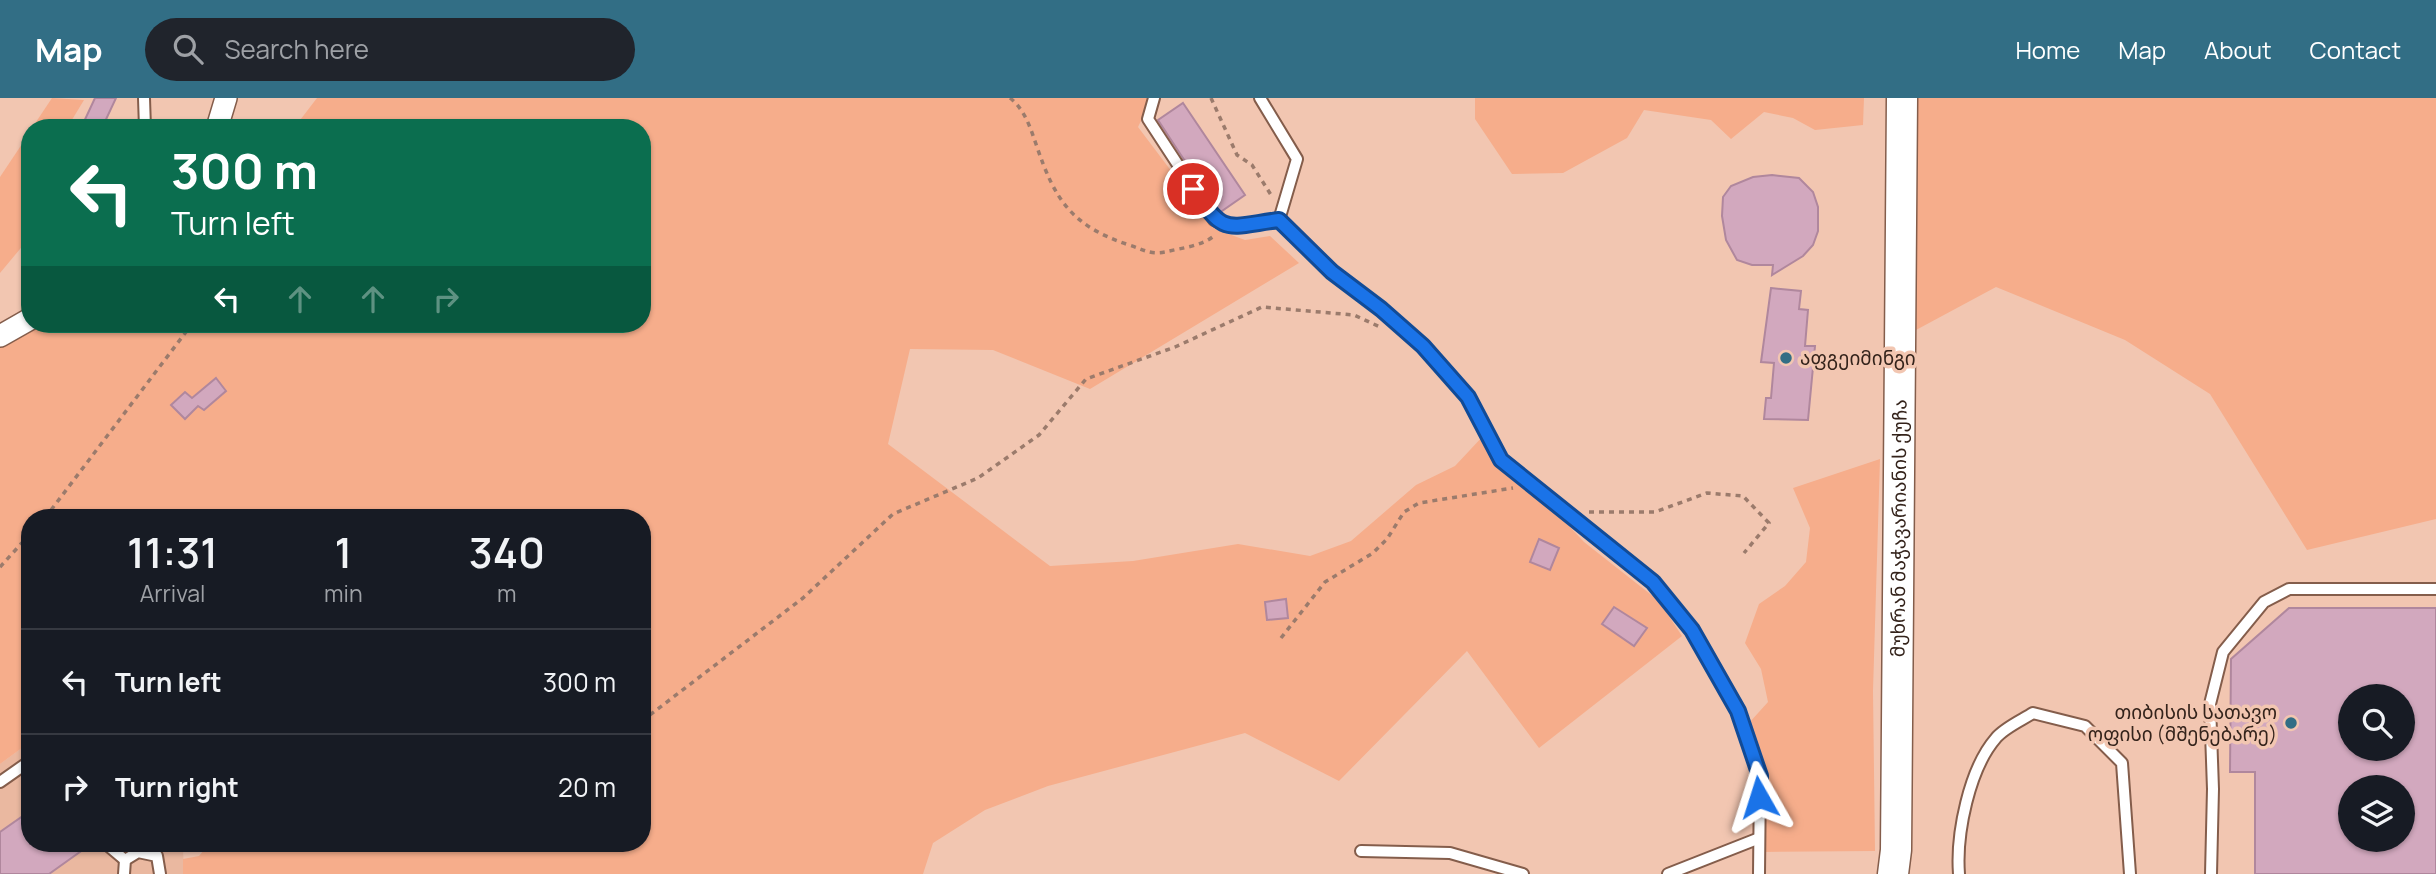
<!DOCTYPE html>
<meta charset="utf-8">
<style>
:root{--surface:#171b24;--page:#20242c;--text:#f1f3f6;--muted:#9ea1a6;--line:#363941;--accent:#326e85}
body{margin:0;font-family:Manrope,"Noto Sans Georgian",sans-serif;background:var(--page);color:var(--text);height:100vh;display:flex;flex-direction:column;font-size:26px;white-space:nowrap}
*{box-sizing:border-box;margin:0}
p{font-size:23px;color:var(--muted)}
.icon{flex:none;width:38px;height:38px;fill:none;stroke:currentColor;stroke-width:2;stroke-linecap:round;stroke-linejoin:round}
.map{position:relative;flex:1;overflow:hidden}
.details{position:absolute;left:21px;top:411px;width:630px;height:343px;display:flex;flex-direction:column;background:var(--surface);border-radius:28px;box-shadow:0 2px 5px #0004}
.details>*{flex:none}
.top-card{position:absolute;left:21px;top:21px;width:630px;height:214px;border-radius:28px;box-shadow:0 2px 5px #0004;background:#0b6e4f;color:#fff;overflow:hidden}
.fabs{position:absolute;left:2338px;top:586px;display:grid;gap:14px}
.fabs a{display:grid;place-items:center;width:77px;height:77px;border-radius:50%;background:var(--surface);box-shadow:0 2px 5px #0004;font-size:35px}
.pin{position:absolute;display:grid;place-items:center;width:60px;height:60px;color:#fff;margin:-30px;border:4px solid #fff;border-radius:50%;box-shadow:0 2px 7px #0007}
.me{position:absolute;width:77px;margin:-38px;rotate:354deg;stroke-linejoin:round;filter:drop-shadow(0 0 5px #0008)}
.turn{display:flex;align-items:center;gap:24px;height:147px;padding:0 35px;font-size:32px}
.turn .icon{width:91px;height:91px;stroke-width:2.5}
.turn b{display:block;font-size:49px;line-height:60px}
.lanes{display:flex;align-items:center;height:66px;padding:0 35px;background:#0003;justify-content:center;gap:35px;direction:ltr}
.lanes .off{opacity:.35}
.eta{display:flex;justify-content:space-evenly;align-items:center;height:119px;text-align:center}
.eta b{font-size:42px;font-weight:600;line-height:49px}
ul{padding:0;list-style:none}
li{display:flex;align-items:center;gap:21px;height:105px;padding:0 35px;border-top:2px solid var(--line)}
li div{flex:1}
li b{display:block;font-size:26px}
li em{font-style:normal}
header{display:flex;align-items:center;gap:42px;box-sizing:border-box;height:98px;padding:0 35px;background:var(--accent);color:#fff}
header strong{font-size:33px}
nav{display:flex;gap:38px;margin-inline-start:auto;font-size:24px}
.search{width:490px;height:63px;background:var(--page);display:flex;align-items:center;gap:18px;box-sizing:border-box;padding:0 24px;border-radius:38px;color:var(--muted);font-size:26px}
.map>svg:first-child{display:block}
.built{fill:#eab8a0}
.green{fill:#f6ad8b}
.building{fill:#d2a8be;stroke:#b0879d;stroke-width:2;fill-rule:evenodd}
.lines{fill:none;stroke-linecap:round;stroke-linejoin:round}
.service-casing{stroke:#845d4b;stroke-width:14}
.minor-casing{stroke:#845d4b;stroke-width:24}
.secondary-casing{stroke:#845d4b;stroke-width:33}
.path{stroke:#9b7b6c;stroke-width:3.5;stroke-dasharray:5 5;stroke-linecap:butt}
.service{stroke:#fff;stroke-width:10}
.minor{stroke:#fff;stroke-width:21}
.secondary{stroke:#fff;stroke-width:30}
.route-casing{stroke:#114b97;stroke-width:18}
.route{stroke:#1a73e8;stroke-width:12}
.poi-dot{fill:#326e85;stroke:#f2c6b1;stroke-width:2.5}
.labels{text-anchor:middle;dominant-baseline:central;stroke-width:7;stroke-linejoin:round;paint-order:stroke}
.poi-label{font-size:19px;fill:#34231b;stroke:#f2c6b1;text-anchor:start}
.street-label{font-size:19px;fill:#34231b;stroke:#f2c6b1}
</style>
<header>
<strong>Map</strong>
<div class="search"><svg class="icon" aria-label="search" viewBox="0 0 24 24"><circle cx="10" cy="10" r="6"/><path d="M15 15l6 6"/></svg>Search here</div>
<nav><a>Home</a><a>Map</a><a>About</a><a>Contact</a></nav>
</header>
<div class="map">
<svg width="2436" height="776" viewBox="0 0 2436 776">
<rect width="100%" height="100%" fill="#f2c6b1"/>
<path class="built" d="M30,644V746H171L183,750L184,776H0V666Z"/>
<g class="green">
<path d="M52,0L84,2L67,30H32Z"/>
<path d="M317,0H1152L1138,29L1215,131L1245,142L1270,138L1299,165L1090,291L993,252L910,251L888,346L1050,468L1133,463L1238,446L1310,458L1351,443L1416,387L1455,368L1484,337L1584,444L1659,503L1682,538L1539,650L1467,553L1339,683L1245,635L1048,688L985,712L933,745L923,776H183V761L199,758L209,746H642V420H30V644L0,666V244L34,226H642V30H294Z"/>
<path d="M1475,0H1864L1863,27L1815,32L1793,20L1764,14L1731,41L1711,22L1644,12L1627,40L1563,75L1512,76L1475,21Z"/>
<path d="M1912,0H2436V421L2307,452L2210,296L2125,242L1996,189L1916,232L1910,173Z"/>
<path d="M30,34V139L0,175V79Z"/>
<path d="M1880,361L1873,593L1875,753L1761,754L1755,647L1749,625L1768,604L1761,571L1745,545L1759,506L1785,488L1806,464L1810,430L1793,390Z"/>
</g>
<g class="building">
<path d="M95,0H116L102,30H81Z"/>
<path d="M1183,5L1245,97L1219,115L1158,22Z"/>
<path d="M1772,77L1799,80L1813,94L1818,109V133L1813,147L1803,158L1772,177L1773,167H1752L1737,162L1726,142L1722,118L1723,99L1731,88L1753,79Z"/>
<path d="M1771,190L1801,193L1799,211L1808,212L1805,248H1815L1808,322L1764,321L1766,300H1771L1774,265L1761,264Z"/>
<path d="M216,280L226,293L204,312L198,308L185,321L171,307L185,294L192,300Z"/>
<path d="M1539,441L1559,450L1550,472L1530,464Z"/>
<path d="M1286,501L1288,520L1267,522L1265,504Z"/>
<path d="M1614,509L1647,530L1634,548L1602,526Z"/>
<path d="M2289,510H2436V776H2255V674H2230L2231,561ZM2350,598H2403V651H2350ZM2350,690H2403V742H2350Z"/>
<path d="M30,713V746H91L49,776H0V734Z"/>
</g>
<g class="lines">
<defs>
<g id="service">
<path d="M144,0L145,30"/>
<path d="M1154,0L1148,21L1214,122C1233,133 1258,125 1279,122"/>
<path d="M1260,0L1297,61L1279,122"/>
<path d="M1279,122L1332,174L1381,211L1424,248L1468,299L1501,362L1653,484L1692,532L1738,613L1760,678L1759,776"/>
<path d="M0,684L30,663"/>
<path d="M106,746L125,762"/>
<path d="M1361,753L1450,755L1523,776"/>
<path d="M124,776L125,762L138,754L157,758L160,776"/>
<path d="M1668,776L1757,741"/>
<path d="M1959,776C1956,736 1969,671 1996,640C2004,630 2022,622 2033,615L2085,628L2122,665L2130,776"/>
<path d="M2211,776L2213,691L2210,606L2223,554L2264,504L2289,491H2436"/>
</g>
<g id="minor">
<path d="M217,30L226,0"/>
<path d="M0,238L30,221"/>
</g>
<g id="secondary">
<path id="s1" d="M1893,776L1896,752L1902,0"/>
</g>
</defs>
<use href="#service" class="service-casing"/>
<use href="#minor" class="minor-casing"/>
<use href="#secondary" class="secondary-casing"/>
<g class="path">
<path d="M1010,0C1025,12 1030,29 1036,46C1055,103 1072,128 1129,147C1143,151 1149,157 1165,154C1181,150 1203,148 1215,137"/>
<path d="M1211,0L1237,57L1252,67L1273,100"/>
<path d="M93,226H109"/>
<path d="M1589,414H1655L1707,395L1743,398L1769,425L1744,455"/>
<path d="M45,420L192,226"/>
<path d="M0,469L30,436"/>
<path d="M1281,540L1325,484L1373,455L1387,441L1404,414L1419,405L1513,390"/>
<path d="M642,623L803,500L893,416L978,380L1039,337L1086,281L1175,249L1262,209L1354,217L1380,229"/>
</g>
<use href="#service" class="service"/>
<use href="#minor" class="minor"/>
<use href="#secondary" class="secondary"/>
</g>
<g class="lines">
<defs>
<path id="route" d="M1193,91C1225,138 1225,129 1279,122L1332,174L1381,211L1423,248L1468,299L1501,362L1653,484L1692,532L1738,613L1760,678L1759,699"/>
</defs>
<use href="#route" class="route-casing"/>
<use href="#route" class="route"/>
</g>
<g class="poi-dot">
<circle cx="1786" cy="260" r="7"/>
<circle cx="2291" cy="625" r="7"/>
</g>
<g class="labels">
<g class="poi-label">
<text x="1800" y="260">აფგეიმინგი</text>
<text x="2277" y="614" text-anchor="end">თიბისის სათავო<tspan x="2277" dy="22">ოფისი (მშენებარე)</tspan></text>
</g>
<g class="street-label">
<text stroke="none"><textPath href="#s1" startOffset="346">მუხრან მაჭავარიანის ქუჩა</textPath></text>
</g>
</g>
</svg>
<div class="fabs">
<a><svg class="icon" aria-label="search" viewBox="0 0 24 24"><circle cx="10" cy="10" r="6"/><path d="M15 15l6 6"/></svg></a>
<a><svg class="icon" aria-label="layers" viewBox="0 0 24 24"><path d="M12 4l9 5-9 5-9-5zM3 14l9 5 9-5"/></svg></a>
</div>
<div class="pin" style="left:1193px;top:91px;background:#d93025"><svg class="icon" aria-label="arrive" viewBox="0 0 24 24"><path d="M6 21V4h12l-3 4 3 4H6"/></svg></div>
<svg class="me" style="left:1759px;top:699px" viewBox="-20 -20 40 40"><path d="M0-17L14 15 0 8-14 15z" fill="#1a73e8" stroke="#fff" stroke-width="4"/></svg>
<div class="top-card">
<div class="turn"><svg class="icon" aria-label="left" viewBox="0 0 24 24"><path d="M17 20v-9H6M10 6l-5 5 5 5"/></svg><div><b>300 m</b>Turn left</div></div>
<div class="lanes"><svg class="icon" aria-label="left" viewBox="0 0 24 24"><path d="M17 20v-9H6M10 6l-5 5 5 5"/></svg><svg class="icon off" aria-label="ahead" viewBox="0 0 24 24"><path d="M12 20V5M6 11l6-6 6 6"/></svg><svg class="icon off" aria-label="ahead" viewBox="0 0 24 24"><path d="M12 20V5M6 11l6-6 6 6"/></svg><svg class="icon off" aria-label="right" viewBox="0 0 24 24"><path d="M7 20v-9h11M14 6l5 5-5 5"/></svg></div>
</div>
<section class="details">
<div class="eta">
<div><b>11:31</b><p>Arrival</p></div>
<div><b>1</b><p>min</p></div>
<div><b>340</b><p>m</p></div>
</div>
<ul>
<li><svg class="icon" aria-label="left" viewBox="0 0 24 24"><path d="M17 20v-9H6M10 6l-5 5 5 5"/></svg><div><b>Turn left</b></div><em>300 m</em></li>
<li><svg class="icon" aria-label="right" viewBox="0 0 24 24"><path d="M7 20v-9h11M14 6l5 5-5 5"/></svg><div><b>Turn right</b></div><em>20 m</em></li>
</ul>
</section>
</div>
